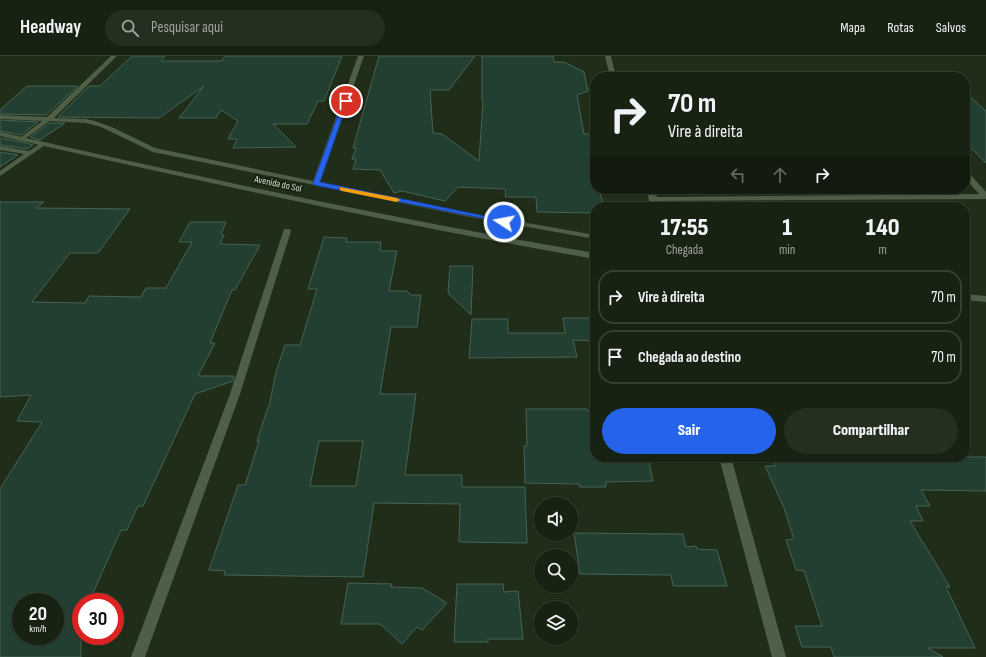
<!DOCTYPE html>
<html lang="pt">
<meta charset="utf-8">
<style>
:root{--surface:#182212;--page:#252f20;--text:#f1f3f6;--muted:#9fa49f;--line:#363f32;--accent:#2563eb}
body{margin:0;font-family:"Sofia Sans Condensed",sans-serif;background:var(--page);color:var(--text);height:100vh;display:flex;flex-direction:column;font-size:15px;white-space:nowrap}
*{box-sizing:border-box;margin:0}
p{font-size:13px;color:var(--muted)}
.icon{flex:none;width:22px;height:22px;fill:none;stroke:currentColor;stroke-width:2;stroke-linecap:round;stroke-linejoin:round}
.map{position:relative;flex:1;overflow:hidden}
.panel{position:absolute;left:590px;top:146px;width:380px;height:260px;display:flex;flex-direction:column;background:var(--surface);border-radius:16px;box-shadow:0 1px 3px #0004,0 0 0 1px var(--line)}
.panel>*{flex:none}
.banner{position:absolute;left:590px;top:16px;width:380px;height:122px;border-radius:16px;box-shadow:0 1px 3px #0004,0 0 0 1px var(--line);background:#182212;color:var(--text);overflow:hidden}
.tools{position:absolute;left:534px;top:441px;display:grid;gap:8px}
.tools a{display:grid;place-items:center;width:44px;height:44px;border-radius:50%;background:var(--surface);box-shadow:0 1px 3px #0004,0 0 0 1px var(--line);font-size:20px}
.speed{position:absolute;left:12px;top:537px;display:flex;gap:8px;font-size:20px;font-weight:700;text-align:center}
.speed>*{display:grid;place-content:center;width:52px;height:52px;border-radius:50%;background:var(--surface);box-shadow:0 1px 3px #0004,0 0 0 1px var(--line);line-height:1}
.speed small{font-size:10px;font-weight:400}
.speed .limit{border:6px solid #d22;background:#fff;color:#111}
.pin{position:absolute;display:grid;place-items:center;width:34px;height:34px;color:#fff;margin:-17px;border:2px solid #fff;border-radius:50%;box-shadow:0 1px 4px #0007}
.me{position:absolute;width:44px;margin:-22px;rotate:281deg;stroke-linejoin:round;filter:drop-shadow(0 0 3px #0008)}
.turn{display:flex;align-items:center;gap:14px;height:84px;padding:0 12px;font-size:18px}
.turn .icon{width:52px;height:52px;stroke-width:2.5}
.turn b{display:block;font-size:28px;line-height:34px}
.lanes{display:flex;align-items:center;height:38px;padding:0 12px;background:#0003;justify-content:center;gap:20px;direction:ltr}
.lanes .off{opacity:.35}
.eta{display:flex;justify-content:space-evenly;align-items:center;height:68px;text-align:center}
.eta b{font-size:24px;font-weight:800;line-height:28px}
.cta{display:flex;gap:8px;margin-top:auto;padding:8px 12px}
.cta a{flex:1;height:46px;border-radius:24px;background:var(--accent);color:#fff;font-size:16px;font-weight:800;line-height:46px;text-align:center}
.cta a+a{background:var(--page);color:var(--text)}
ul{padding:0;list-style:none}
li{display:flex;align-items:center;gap:12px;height:54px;margin:0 8px 6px;padding:0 4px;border:2px solid var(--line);border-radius:16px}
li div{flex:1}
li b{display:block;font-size:15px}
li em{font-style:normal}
header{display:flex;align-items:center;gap:24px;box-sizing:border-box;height:56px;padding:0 20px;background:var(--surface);border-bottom:1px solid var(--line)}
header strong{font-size:19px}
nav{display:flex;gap:22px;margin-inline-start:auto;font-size:14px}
.search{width:280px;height:36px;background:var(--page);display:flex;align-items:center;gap:10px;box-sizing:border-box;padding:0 14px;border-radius:22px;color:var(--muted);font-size:15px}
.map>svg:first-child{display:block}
.building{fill:#233f32;stroke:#466355;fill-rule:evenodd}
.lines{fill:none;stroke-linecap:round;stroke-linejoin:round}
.minor{fill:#4f5e46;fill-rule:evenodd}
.tertiary{fill:#4f5e46;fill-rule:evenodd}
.route{fill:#2563eb;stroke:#184099}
.slow{fill:#f59e0b}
.labels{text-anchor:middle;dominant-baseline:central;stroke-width:4;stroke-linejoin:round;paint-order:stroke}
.far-street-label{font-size:10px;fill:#d5ddd0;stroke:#16230f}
</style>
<header>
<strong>Headway</strong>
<div class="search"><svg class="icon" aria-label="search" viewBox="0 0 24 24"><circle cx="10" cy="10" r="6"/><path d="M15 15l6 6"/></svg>Pesquisar aqui</div>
<nav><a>Mapa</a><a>Rotas</a><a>Salvos</a></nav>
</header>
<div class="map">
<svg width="986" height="601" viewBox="0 0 986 601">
<rect width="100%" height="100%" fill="#202d18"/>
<g class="building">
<path d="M132,0H165L161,5H222L225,0H342L324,45H318L307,68H273L296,91L233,92L237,83H228L238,65L221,54L216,62H179L204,30L159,62L58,61L89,30H100Z"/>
<path d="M379,0H475L449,34H430L433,77L442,78L479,105L483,45H482V0H553L554,6H564L584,16L588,35L577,39L584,78H595V133H599L604,151H595V157L537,156L536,141H505L506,133L458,131L445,145L402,135L394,137L380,114L353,113L356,103H352L356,92H353Z"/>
<path d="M27,30H78L46,59L0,58V54Z"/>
<path d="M965,36L986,55V107L965,86Z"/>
<path d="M0,64L38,66L21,79L0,75Z"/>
<path d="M50,67H65L40,84L30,81Z"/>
<path d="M0,82L22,86L33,89L27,93L0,89Z"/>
<path d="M0,96L18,99L0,111Z"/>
<path d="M0,146H44L36,152L130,153L98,197H70L32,246L85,247L89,240L141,241L146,232H166L192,186H179L190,166H226L221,178L224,179L220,188L260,189L235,234H232L210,287H215L198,320H234L233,325L195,338L143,450H138L127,474H121L89,546H81V601H0V433L42,366L17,365L31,339L0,341ZM21,546H55V580H21Z"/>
<path d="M324,181L347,182L346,186H381L380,195H397L389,235H407L411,239H421L417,271H391L380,338H416L405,419H462V431H525L527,487L459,486L460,448L374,447L363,521L224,519L225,515L209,514L238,429H245L259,385H257L268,351H269L276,316L285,289H300L317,233H308ZM319,385H363L356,430H310Z"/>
<path d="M450,210H473L471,259L448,237Z"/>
<path d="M563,262H591L593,285L573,284L577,301L469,302L472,263H508V277H565Z"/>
<path d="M526,353H587V355H595V401H648L653,425L606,426V431H580L579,428L525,427L524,390H527Z"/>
<path d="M772,401H986V435L921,434L930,450H916L923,465H910L950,531H946L975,592H928L943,601H834L831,591H802L795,570H822L804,515L796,514L786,484L794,483L784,452L765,410H775Z"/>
<path d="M574,477L683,478L686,491L696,490L697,493L717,494L727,530H673L671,519L580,518Z"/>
<path d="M348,527L392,528L391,531L422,532L447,547L422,574L417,571L402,588L380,568H341Z"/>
<path d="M457,528H503L504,536L518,535L523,583H488V586H454Z"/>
</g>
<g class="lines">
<g class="minor">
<path d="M111,0H117L54,62L86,63L95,65L114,72L155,92L313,125L358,0H364L320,126L465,156L595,179V183L465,160L153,96L101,71L86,67L50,65L22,85L20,84V82L42,65L0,63V59L47,61Z"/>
<path d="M605,0H611L616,21H610Z"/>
<path d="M43,86L48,87L0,120V115L24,98L0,94V90L29,95Z"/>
<path d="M965,116H968L986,136V143L658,145L659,151H651L646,133H654L657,141L979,138L965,122Z"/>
<path d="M284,173H290L291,175L240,338L145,601H131L230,338Z"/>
<path d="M719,401H731L786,601H772Z"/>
</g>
<g class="tertiary">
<path d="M0,76C198,121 395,163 595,197V203C395,168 198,125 0,80Z"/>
<path d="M965,238L986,240V246L965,244Z"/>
</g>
</g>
<path class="route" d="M344,43L348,45L320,126L504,164L508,166L507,167L314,129L313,127Z"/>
<path class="slow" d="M340,131L397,142L400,144L397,146L342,135L340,134Z"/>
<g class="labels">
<g class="far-street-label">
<text transform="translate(278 128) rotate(12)">Avenida do Sol</text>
</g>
</g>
</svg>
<div class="tools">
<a><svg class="icon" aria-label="sound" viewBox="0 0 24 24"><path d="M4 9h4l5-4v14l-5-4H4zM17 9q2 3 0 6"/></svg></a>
<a><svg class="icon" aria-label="search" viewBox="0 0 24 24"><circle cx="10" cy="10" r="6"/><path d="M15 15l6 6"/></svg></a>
<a><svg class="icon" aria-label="layers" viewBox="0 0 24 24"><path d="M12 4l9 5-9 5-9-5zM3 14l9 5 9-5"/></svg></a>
</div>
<div class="speed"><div>20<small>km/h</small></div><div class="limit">30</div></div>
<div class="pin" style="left:346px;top:45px;background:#d93025"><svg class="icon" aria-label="arrive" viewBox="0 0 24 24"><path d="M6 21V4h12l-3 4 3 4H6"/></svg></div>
<svg class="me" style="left:504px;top:166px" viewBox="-20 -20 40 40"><circle r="17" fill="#2563eb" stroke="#fff" stroke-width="3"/><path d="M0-11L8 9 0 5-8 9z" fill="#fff"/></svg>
<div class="banner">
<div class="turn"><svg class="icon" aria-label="right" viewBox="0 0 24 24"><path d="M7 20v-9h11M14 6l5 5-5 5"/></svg><div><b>70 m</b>Vire à direita</div></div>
<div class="lanes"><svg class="icon off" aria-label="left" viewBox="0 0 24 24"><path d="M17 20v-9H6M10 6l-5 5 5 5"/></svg><svg class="icon off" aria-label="ahead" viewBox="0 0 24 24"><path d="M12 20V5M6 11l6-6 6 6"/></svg><svg class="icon" aria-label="right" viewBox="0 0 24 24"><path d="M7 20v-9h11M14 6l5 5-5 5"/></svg></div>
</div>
<section class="panel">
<div class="eta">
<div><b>17:55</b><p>Chegada</p></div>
<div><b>1</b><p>min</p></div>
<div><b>140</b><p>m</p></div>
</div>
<ul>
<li><svg class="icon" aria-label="right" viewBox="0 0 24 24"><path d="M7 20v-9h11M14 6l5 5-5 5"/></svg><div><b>Vire à direita</b></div><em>70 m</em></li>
<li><svg class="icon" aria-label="arrive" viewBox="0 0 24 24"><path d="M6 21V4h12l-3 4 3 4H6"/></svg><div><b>Chegada ao destino</b></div><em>70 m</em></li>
</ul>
<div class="cta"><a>Sair</a><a>Compartilhar</a></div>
</section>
</div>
